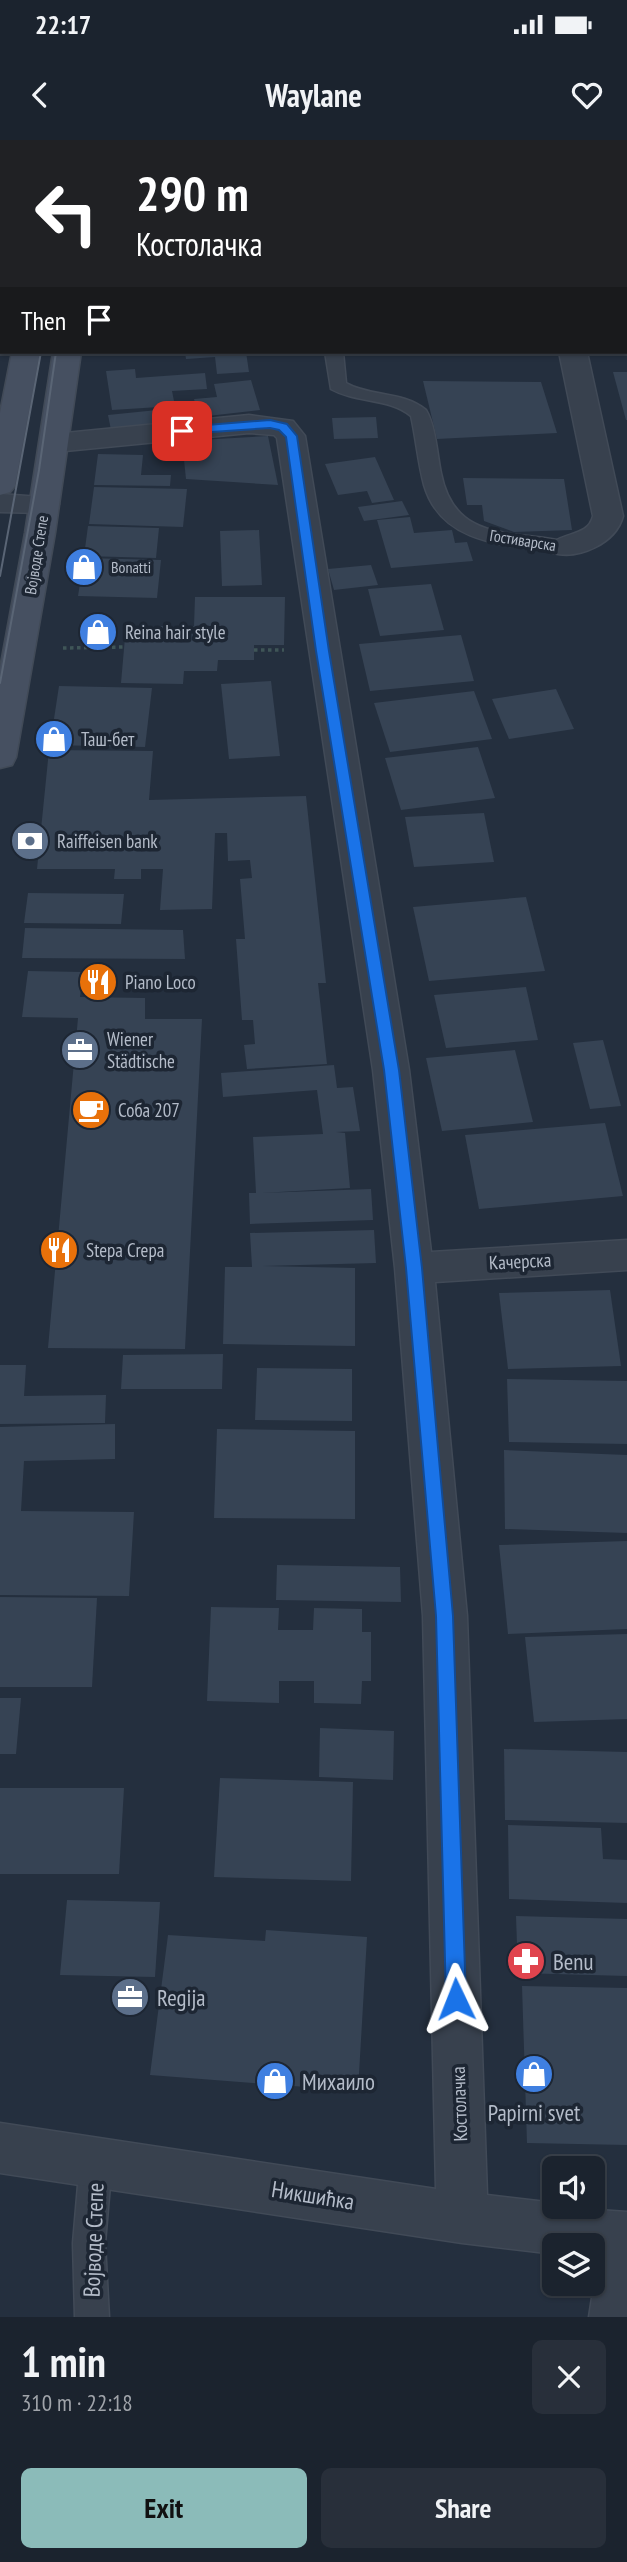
<!DOCTYPE html>
<meta charset="utf-8">
<style>
:root{--surface:#1b232e;--page:#282f3a;--text:#f1f3f6;--muted:#a0a4aa;--line:#39404a;--accent:#8bbbb9}
body{margin:0;font-family:"PT Sans Narrow",sans-serif;background:var(--page);color:var(--text);height:100vh;display:flex;flex-direction:column;font-size:26px;white-space:nowrap}
*{box-sizing:border-box;margin:0}
p{font-size:23px;color:var(--muted)}
.icon{flex:none;width:38px;height:38px;fill:none;stroke:currentColor;stroke-width:2;stroke-linecap:round;stroke-linejoin:round}
.map{position:relative;height:2177px;overflow:hidden}
.details{display:flex;flex-direction:column;background:var(--surface);flex:1}
.details>*{flex:none}
.top-card{position:absolute;left:0px;top:0px;width:628px;height:214px;box-shadow:0 2px 5px #0004,0 0 0 2px var(--line);background:#202124;color:#fff;overflow:hidden}
.fabs{position:absolute;left:542px;top:2016px;display:grid;gap:14px}
.fabs a{display:grid;place-items:center;width:63px;height:63px;border-radius:10px;background:var(--surface);box-shadow:0 2px 5px #0004,0 0 0 2px var(--line);font-size:35px}
.pin{position:absolute;display:grid;place-items:center;width:60px;height:60px;color:#fff;margin:-30px;border-radius:14px;box-shadow:0 4px 10px #0006}
.me{position:absolute;width:77px;margin:-38px;rotate:358deg;stroke-linejoin:round;filter:drop-shadow(0 0 5px #0008)}
.turn{display:flex;align-items:center;gap:24px;height:147px;padding:0 21px;font-size:32px}
.turn .icon{width:91px;height:91px;stroke-width:2.5}
.turn b{display:block;font-size:49px;line-height:60px}
.then{display:flex;align-items:center;height:66px;padding:0 21px;background:#0003;gap:14px;font-size:26px}
.round{display:grid;place-items:center;flex:none;width:74px;height:74px;border-radius:10px;background:var(--page)}
.summary{display:flex;align-items:center;justify-content:space-between;height:119px;padding:0 21px}
h1{font-size:42px;font-weight:800;line-height:52px}
.primary-button{display:flex;gap:14px;margin-top:auto;padding:14px 21px}
.primary-button a{flex:1;height:80px;border-radius:10px;background:var(--accent);color:#111;font-size:28px;font-weight:800;line-height:80px;text-align:center}
.primary-button a+a{background:var(--page);color:var(--text)}
.status{display:flex;justify-content:space-between;align-items:center;height:49px;padding:0 35px;background:var(--surface);direction:ltr}
.status svg{height:19px;fill:currentColor}
header{display:flex;justify-content:space-between;align-items:center;height:91px;padding:0 21px;background:var(--surface);font-size:32px;font-weight:800}
.map>svg:first-child{display:block}
.building{fill:#364354}
.lines{fill:none;stroke-linecap:round;stroke-linejoin:round}
.service-casing{stroke:#414a57;stroke-width:3}
.minor-casing{stroke:#414a57;stroke-width:3}
.secondary-casing{stroke:#414a57;stroke-width:3}
.path{stroke:#3f5557;stroke-width:3.5;stroke-dasharray:3.5 3.5;stroke-linecap:butt}
.service{fill:#38414e;fill-rule:evenodd}
.minor{fill:#38414e;fill-rule:evenodd}
.secondary{fill:#465061;fill-rule:evenodd}
.tram{stroke:#5a6575;stroke-width:2}
.route{fill:#1a73e8;stroke:#114b97;stroke-width:2}
.labels{text-anchor:middle;dominant-baseline:central;stroke-width:7;stroke-linejoin:round;paint-order:stroke}
.far-street-label{font-size:16px;fill:#b4bcc9;stroke:#1d2633}
.far-poi-label{font-size:16px;fill:#b4bcc9;stroke:#1d2633;text-anchor:start}
.poi-label{font-size:19px;fill:#b4bcc9;stroke:#1d2633;text-anchor:start}
.street-label{font-size:19px;fill:#b4bcc9;stroke:#1d2633}
.near-poi-label{font-size:23px;fill:#b4bcc9;stroke:#1d2633;text-anchor:start}
.near-street-label{font-size:23px;fill:#b4bcc9;stroke:#1d2633}
</style>
<div class="status"><b>22:17</b><svg viewBox="0 0 49 12"><path d="M0 12V9h3v3zM5 12V6h3v6zM10 12V3h3v9zM15 12V0h3v12zM26 1h20v11H26zM47 4h2v5h-2z"/></svg></div>
<header><svg class="icon" aria-label="back" viewBox="0 0 24 24"><path d="M15 5l-7 7 7 7"/></svg>Waylane<svg class="icon" aria-label="heart" viewBox="0 0 24 24"><path d="M12 20l-8-8c-3-5 5-10 8-4 3-6 11-1 8 4z"/></svg></header>
<div class="map">
<svg width="627" height="2177" viewBox="0 0 627 2177">
<rect width="100%" height="100%" fill="#242f3e"/>
<g class="building">
<path d="M185,212H246L249,232L217,234L215,217L186,219Z"/>
<path d="M135,229L136,238L205,233L207,249L172,251L175,266L112,270L106,231Z"/>
<path d="M613,232H627V280H626Z"/>
<path d="M251,240L260,270L199,277L194,259L217,257L214,244Z"/>
<path d="M423,241L541,242L557,293L437,299Z"/>
<path d="M167,269L171,284L111,290L108,275Z"/>
<path d="M376,277L378,298L334,299L332,278Z"/>
<path d="M268,296L278,345L186,339L182,301Z"/>
<path d="M98,314L143,315L141,335H171L170,346L94,345Z"/>
<path d="M375,317L394,360L372,363L367,351L338,355L325,324Z"/>
<path d="M463,338L564,339L572,390L514,392L484,381L482,365H467Z"/>
<path d="M94,347L187,349L183,387L89,384Z"/>
<path d="M402,361L409,375L364,381L358,367Z"/>
<path d="M410,377L414,393L452,390L455,403L467,402L473,421L391,428L377,380Z"/>
<path d="M88,386L159,388L156,418L84,416Z"/>
<path d="M259,390L262,445L222,446L220,391Z"/>
<path d="M84,418L161,420L157,458L78,456Z"/>
<path d="M371,425L378,445L334,450L328,429Z"/>
<path d="M431,444L444,490L380,496L368,449Z"/>
<path d="M195,457H285L284,505H254V520H218L217,531H184L183,544L121,543L126,486H194Z"/>
<path d="M461,495L474,541L370,551L359,504Z"/>
<path d="M271,541L280,616L229,619L221,544Z"/>
<path d="M59,546L152,548L145,607L50,605Z"/>
<path d="M556,549L574,589L509,599L492,559Z"/>
<path d="M474,551L492,599L390,612L374,563Z"/>
<path d="M478,607L495,658L401,670L385,618Z"/>
<path d="M49,610L153,611L149,660L306,656L326,843H318L327,924L247,929L244,905L255,904L253,880H242L236,799H245L240,739L252,738L250,720L228,721L227,693H215L212,769L160,770L163,729H141V739H114L115,729H37Z"/>
<path d="M484,673L494,722L414,727L405,677Z"/>
<path d="M28,753L124,754L121,784L24,783Z"/>
<path d="M526,757L545,831L429,841L413,767Z"/>
<path d="M25,788L183,790L185,819L22,818Z"/>
<path d="M28,831L83,832L80,857L145,858V879H202L185,1209L48,1208L78,878L22,877Z"/>
<path d="M526,847L538,900L446,908L434,855Z"/>
<path d="M603,900L621,966L590,969L573,903Z"/>
<path d="M515,910L533,982L442,991L426,918Z"/>
<path d="M334,925L337,948L353,947L360,991L336,992L345,993L350,1048L261,1053L371,1049L373,1080L250,1084L249,1053H256L253,997L323,994L317,950L223,957L221,933Z"/>
<path d="M605,983L623,1056L479,1069L465,995Z"/>
<path d="M374,1090L376,1123L263,1126L355,1128V1206L223,1204L225,1127H252L250,1093Z"/>
<path d="M610,1150L621,1226L508,1229L499,1153Z"/>
<path d="M223,1214L222,1249H121L123,1215Z"/>
<path d="M0,1225H26L24,1256L106,1255L105,1283L0,1284Z"/>
<path d="M257,1228L352,1229V1281L255,1280Z"/>
<path d="M507,1239L627,1241V1304L509,1302Z"/>
<path d="M115,1284V1319L24,1321L21,1371L134,1372L129,1456L0,1455V1287Z"/>
<path d="M217,1289L355,1291V1379L214,1378Z"/>
<path d="M504,1310L627,1315V1393L505,1389Z"/>
<path d="M627,1401V1489L508,1494L499,1405Z"/>
<path d="M277,1425L400,1427L401,1462L276,1460Z"/>
<path d="M0,1457L97,1458L92,1547H0Z"/>
<path d="M211,1467L279,1468L278,1490H313L314,1468L362,1469V1492H371V1541H362L361,1564L314,1563V1541H279V1563L207,1561Z"/>
<path d="M627,1494V1579L534,1582L525,1497Z"/>
<path d="M0,1558H21L16,1614H0Z"/>
<path d="M320,1588L394,1591L393,1640L319,1637Z"/>
<path d="M504,1609L627,1612V1683L505,1680Z"/>
<path d="M220,1638L353,1642L351,1741L214,1737Z"/>
<path d="M0,1648H124L119,1734H0Z"/>
<path d="M508,1685L601,1688L603,1719L627,1720V1763L509,1759Z"/>
<path d="M67,1760L160,1762L155,1837L60,1835Z"/>
<path d="M516,1776L627,1779V1836L518,1833Z"/>
<path d="M266,1790L367,1797L358,1951L150,1935L168,1795L265,1801Z"/>
<path d="M522,1846L627,1848V2005L527,2003Z"/>
</g>
<g class="lines">
<defs>
<g id="service">
<path d="M325,212H343L346,243C371,257 403,251 426,270C436,287 437,314 441,333C455,405 516,389 571,403L574,407L571,411L564,413C511,405 442,407 424,345C418,323 416,298 411,276C390,258 356,263 331,249Z"/>
<path d="M96,2006L107,2011L112,2022L105,2103L109,2177H75L73,2103L80,2022L85,2011Z"/>
</g>
<g id="minor">
<rect x="347" y="0" width="26" height="2"/>
<rect x="514" y="0" width="26" height="2"/>
<path d="M559,212H587L623,376C616,403 579,420 553,413L549,407C560,391 588,398 593,376Z"/>
<path d="M249,275L293,281L305,296L409,930L431,1112L627,1100V1130L435,1142L467,1476L487,2055L555,2063V2067L627,2072V2177H589L598,2119H593V2105H555V2114L462,2103L0,2033V1983L436,2049L423,1476L395,1128L373,930L277,298L274,295L249,293L55,312L45,309L41,303L45,297L55,294Z"/>
<path d="M0,354L54,358L59,364L54,370L44,373L0,372Z"/>
</g>
<g id="secondary">
<rect x="59" y="0" width="26" height="2"/>
<path d="M98,0H124L98,2Z"/>
<path d="M12,212H40L15,346L10,352L0,355V273Z"/>
<path d="M53,212H81L55,393L16,617L12,625L0,628V529L25,393Z"/>
</g>
</defs>
<use href="#service" class="service-casing"/>
<use href="#minor" class="minor-casing"/>
<use href="#secondary" class="secondary-casing"/>
<g class="path">
<path d="M63,508L124,507"/>
<path d="M254,510H284"/>
</g>
<use href="#service" class="service"/>
<use href="#minor" class="minor"/>
<use href="#secondary" class="secondary"/>
<g class="tram">
<path d="M0,436L41,212"/>
<path d="M0,543L39,330L56,212"/>
</g>
</g>
<path class="route" d="M270,280L287,284L297,296L329,511L399,930L422,1128L453,1476L466,1859L463,1866L456,1869L449,1866L446,1859L436,1476L406,1128L384,930L316,511L286,297L279,290L270,288L182,294L176,291L182,287Z"/>
<defs>
<symbol id="shop-disc" viewBox="-11 -11 22 22"><circle r="9.5" fill="#3f7fe0" stroke="#1d2633"/><path d="M-5-2.5h2.3a2.7 3.5 0 0 1 5.4 0H5L5.5 6h-11ZM-1.5-2.5h3a1.5 2.3 0 0 0-3 0Z" fill="#fff"/></symbol>
<symbol id="bank-disc" viewBox="-11 -11 22 22"><circle r="9.5" fill="#5c6f8a" stroke="#1d2633"/><path d="M-6-4H6V4H-6ZM0-2.3a2.3 2.3 0 1 0 0 4.6a2.3 2.3 0 1 0 0-4.6Z" fill="#fff"/></symbol>
<symbol id="restaurant-disc" viewBox="-11 -11 22 22"><circle r="9.5" fill="#e8710a" stroke="#1d2633"/><path d="M-5-6h1v4h1v-4h1v4h1v-4h1v5L-1.5 .5V6h-2V.5L-5-1ZM5-6V6H3V1.5H1.5Q1.5-4 5-6Z" fill="#fff"/></symbol>
<symbol id="office-disc" viewBox="-11 -11 22 22"><circle r="9.5" fill="#5c6f8a" stroke="#1d2633"/><path d="M-6-3h4V-5.5h4V-3h4V5H-6ZM-1-4.5V-3h2v-1.5ZM-6 0V1H6V0Z" fill="#fff"/></symbol>
<symbol id="cafe-disc" viewBox="-11 -11 22 22"><circle r="9.5" fill="#e8710a" stroke="#1d2633"/><path d="M-5.5-4.5H6V0H3Q3 3.5 0 3.5H-2.5Q-5.5 3.5-5.5 0ZM3-3.2v2h1.7v-2ZM-6 4.5H4V6H-6Z" fill="#fff"/></symbol>
<symbol id="pharmacy-disc" viewBox="-11 -11 22 22"><circle r="9.5" fill="#e0444e" stroke="#1d2633"/><path d="M-2-6h4v4h4v4h-4v4h-4v-4h-4v-4h4Z" fill="#fff"/></symbol>
</defs>
<g fill-rule="evenodd">
<use href="#shop-disc" x="62" y="405" width="44" height="44"/>
<use href="#shop-disc" x="76" y="470" width="44" height="44"/>
<use href="#shop-disc" x="32" y="577" width="44" height="44"/>
<use href="#bank-disc" x="8" y="679" width="44" height="44"/>
<use href="#restaurant-disc" x="76" y="820" width="44" height="44"/>
<use href="#office-disc" x="58" y="888" width="44" height="44"/>
<use href="#cafe-disc" x="69" y="948" width="44" height="44"/>
<use href="#restaurant-disc" x="37" y="1088" width="44" height="44"/>
<use href="#pharmacy-disc" x="504" y="1799" width="44" height="44"/>
<use href="#office-disc" x="108" y="1835" width="44" height="44"/>
<use href="#shop-disc" x="512" y="1912" width="44" height="44"/>
<use href="#shop-disc" x="253" y="1919" width="44" height="44"/>
</g>
<g class="labels">
<g class="far-street-label">
<text transform="translate(523 400) rotate(9)">Гостиварска</text>
<text transform="translate(36 415) rotate(-81)">Војводе Степе</text>
</g>
<g class="far-poi-label">
<text x="111" y="427">Bonatti</text>
</g>
<g class="poi-label">
<text x="125" y="492">Reina hair style</text>
<text x="81" y="599">Таш-бет</text>
<text x="57" y="701">Raiffeisen bank</text>
<text x="125" y="842">Piano Loco</text>
<text x="107" y="899">Wiener<tspan x="107" dy="22">Städtische</tspan></text>
<text x="118" y="970">Соба 207</text>
<text x="86" y="1110">Stepa Crepa</text>
</g>
<g class="street-label">
<text transform="translate(520 1121) rotate(-3)">Качерска</text>
<text transform="translate(459 1964) rotate(-92)">Костолачка</text>
</g>
<g class="near-poi-label">
<text x="553" y="1821">Benu</text>
<text x="157" y="1857">Regija</text>
<text x="302" y="1941">Михаило</text>
<text x="534" y="1972" text-anchor="middle">Papirni svet</text>
</g>
<g class="near-street-label">
<text transform="translate(313 2055) rotate(9)">Никшићка</text>
<text transform="translate(93 2100) rotate(-88)">Војводе Степе</text>
</g>
</g>
</svg>
<div class="fabs">
<a><svg class="icon" aria-label="sound" viewBox="0 0 24 24"><path d="M4 9h4l5-4v14l-5-4H4zM17 9q2 3 0 6"/></svg></a>
<a><svg class="icon" aria-label="layers" viewBox="0 0 24 24"><path d="M12 4l9 5-9 5-9-5zM3 14l9 5 9-5"/></svg></a>
</div>
<div class="pin" style="left:182px;top:291px;background:#d93025"><svg class="icon" aria-label="arrive" viewBox="0 0 24 24"><path d="M6 21V4h12l-3 4 3 4H6"/></svg></div>
<svg class="me" style="left:456px;top:1859px" viewBox="-20 -20 40 40"><path d="M0-17L14 15 0 8-14 15z" fill="#1a73e8" stroke="#fff" stroke-width="4"/></svg>
<div class="top-card">
<div class="turn"><svg class="icon" aria-label="left" viewBox="0 0 24 24"><path d="M17 20v-9H6M10 6l-5 5 5 5"/></svg><div><b>290 m</b>Костолачка</div></div>
<div class="then">Then<svg class="icon" aria-label="arrive" viewBox="0 0 24 24"><path d="M6 21V4h12l-3 4 3 4H6"/></svg></div>
</div>
</div>
<section class="details">
<div class="summary"><div><h1>1 min</h1><p>310 m · 22:18</p></div><a class="round"><svg class="icon" aria-label="close" viewBox="0 0 24 24"><path d="M6 6l12 12M18 6L6 18"/></svg></a></div>
<div class="primary-button"><a>Exit</a><a>Share</a></div>
</section>
